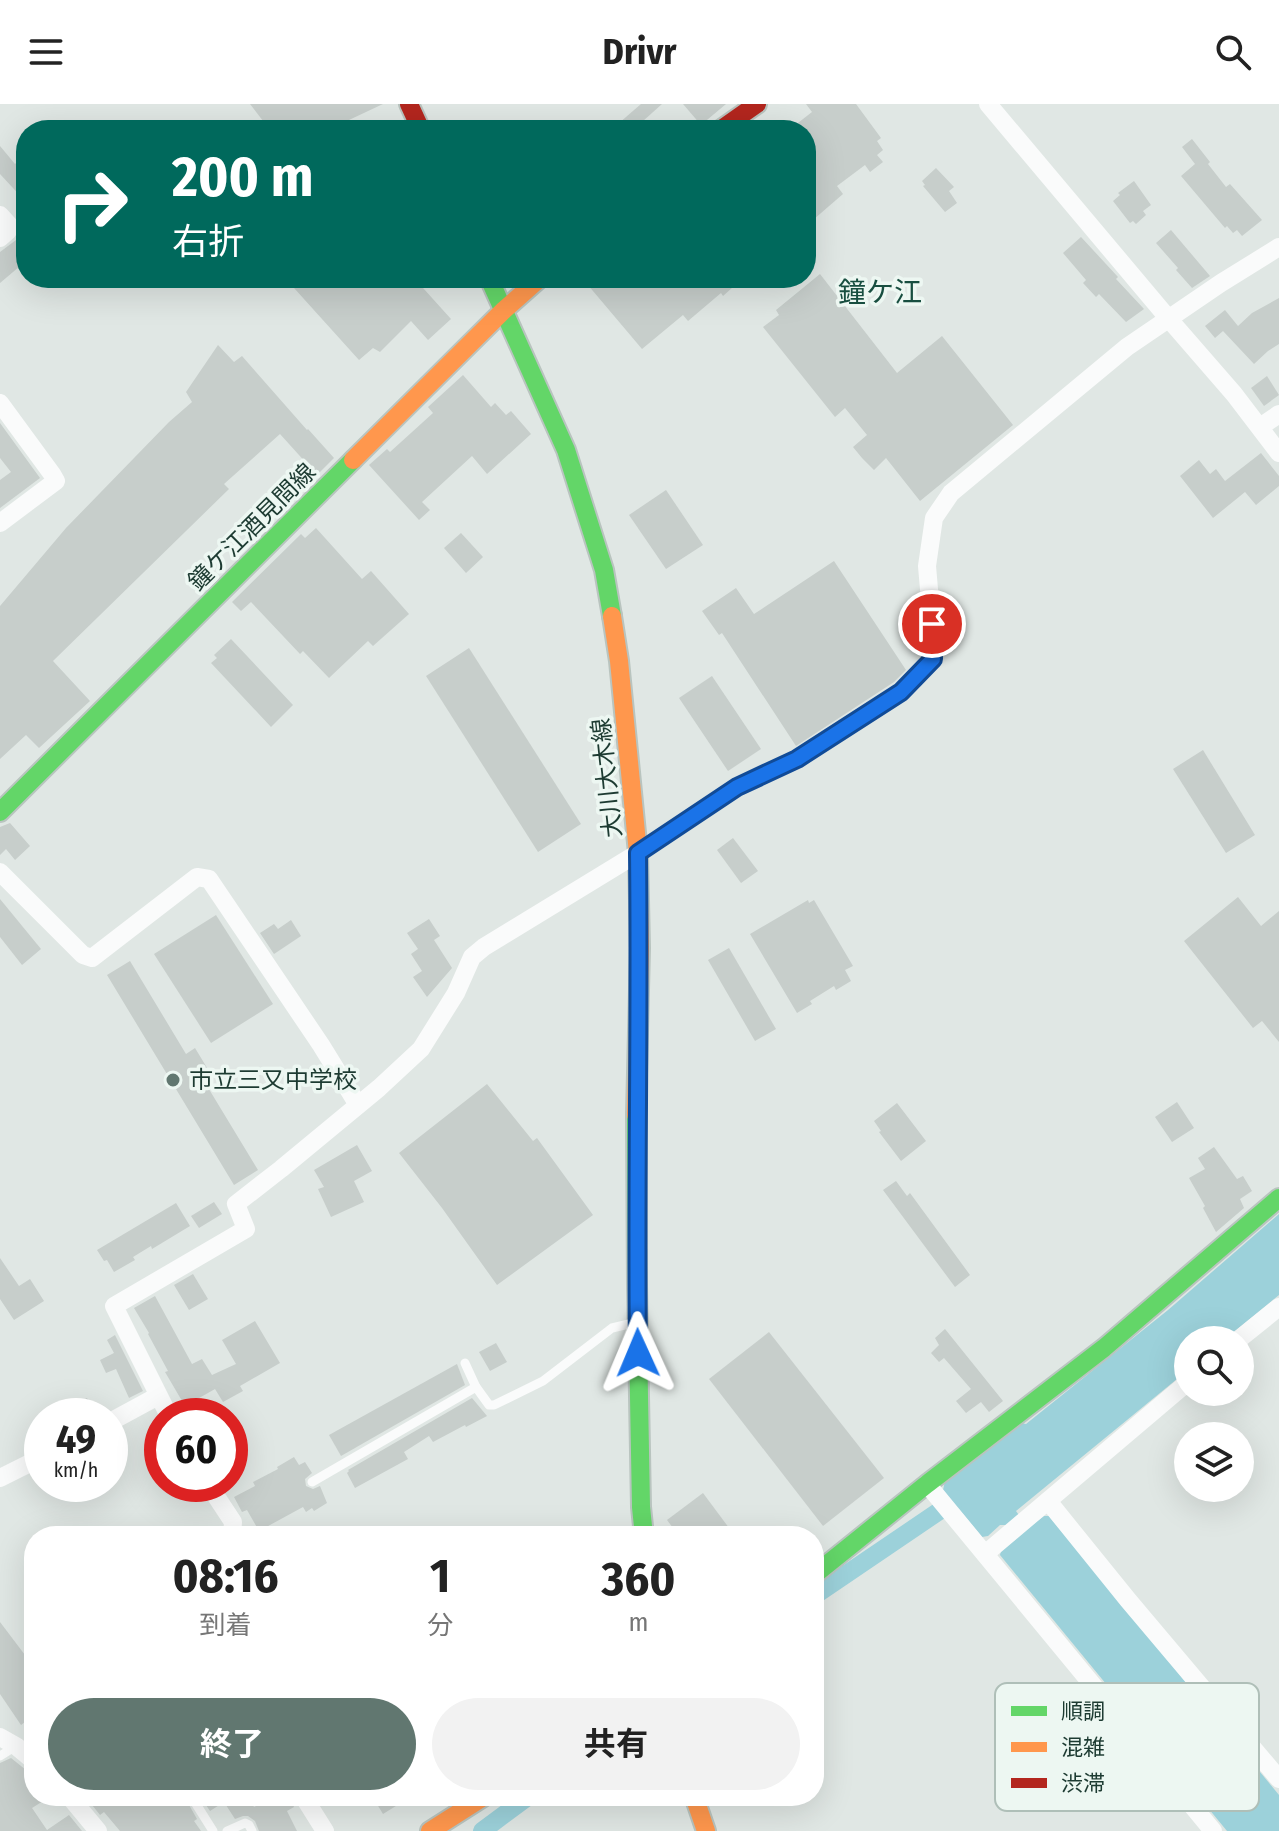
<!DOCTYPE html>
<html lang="ja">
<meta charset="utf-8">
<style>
:root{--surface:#fff;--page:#f2f2f2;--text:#222;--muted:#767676;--accent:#617770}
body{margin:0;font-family:"Fira Sans Condensed","Noto Sans JP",sans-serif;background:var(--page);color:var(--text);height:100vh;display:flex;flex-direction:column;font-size:30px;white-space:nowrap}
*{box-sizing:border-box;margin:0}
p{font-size:26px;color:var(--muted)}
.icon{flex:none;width:44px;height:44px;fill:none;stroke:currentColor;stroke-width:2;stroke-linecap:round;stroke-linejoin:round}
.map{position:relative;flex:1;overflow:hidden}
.side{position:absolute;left:24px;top:1422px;width:800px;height:280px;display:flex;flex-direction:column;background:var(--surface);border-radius:32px;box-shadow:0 8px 32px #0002}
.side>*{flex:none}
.banner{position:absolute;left:16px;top:16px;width:800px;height:168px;border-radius:32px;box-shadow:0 8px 32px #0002;background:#00695c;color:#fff;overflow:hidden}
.controls{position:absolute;left:1174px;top:1222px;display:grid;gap:16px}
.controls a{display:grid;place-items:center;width:80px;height:80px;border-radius:50%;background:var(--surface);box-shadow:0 8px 32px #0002;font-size:40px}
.speed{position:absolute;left:24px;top:1294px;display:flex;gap:16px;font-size:40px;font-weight:700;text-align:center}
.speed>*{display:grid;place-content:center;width:104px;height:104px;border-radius:50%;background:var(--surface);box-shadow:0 8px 32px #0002;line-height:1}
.speed small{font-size:20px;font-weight:400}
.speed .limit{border:12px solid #d22;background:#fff;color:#111}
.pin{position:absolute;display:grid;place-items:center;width:68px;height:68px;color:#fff;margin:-34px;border:4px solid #fff;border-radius:50%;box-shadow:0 2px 8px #0007}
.me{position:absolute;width:88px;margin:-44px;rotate:359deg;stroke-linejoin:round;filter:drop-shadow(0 0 6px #0008)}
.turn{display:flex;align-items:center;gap:28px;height:168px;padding:0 24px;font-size:36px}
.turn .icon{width:104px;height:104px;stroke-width:2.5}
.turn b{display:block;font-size:56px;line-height:68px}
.eta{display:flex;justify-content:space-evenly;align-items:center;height:136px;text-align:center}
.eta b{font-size:48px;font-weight:700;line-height:56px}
.button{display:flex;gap:16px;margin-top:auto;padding:16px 24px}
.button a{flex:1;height:92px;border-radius:48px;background:var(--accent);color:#fff;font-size:32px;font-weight:700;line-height:92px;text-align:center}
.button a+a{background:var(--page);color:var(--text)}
header{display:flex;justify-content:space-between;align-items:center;height:104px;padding:0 24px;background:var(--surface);font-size:36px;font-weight:700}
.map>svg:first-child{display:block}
.water{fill:#9cd1da}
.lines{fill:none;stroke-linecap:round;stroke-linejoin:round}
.canal{stroke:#9cd1da;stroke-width:18}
.building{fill:#c7cecb}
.fast-casing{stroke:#b9c4bf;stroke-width:22}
.slow-casing{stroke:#b9c4bf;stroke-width:22}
.jam-casing{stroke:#b9c4bf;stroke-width:22}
.lane{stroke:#fafbfb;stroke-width:9}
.street{stroke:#fafbfb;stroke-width:18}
.fast{stroke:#63d668;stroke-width:18}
.slow{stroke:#ff974d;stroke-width:18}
.jam{stroke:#b3261e;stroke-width:18}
.route-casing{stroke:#114b97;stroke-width:20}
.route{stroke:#1a73e8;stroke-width:14}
.poi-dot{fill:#617770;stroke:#edf7f2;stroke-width:3}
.labels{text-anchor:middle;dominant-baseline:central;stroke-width:7;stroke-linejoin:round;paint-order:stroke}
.street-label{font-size:24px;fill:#1d3b32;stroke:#edf7f2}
.poi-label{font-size:24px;fill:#1d3b32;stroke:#edf7f2;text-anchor:start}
.quarter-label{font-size:28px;fill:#184e40;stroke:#edf7f2}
.key{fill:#edf7f2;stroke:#afbfb8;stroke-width:2}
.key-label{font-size:22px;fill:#1d3b32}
</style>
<header><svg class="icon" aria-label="menu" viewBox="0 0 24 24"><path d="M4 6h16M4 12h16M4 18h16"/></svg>Drivr<svg class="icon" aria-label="search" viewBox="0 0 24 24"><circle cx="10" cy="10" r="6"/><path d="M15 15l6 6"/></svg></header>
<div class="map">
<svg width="1279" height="1727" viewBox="0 0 1279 1727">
<rect width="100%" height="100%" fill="#e0e7e4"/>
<path class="water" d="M1279,1110V1191L1224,1236H1188V1266L1016,1407L1028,1424L1044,1412H1049L1279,1691V1727H1227L1000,1451L1001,1447L1016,1435L1005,1421H1000L988,1432L982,1433L943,1386L945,1377L1021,1319L1026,1320L1168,1206Z"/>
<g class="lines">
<g class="canal">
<path d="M814,1492L957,1395"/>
<path d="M482,1727L529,1692"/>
</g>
</g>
<g class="building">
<path d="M250,0H383L349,16L357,26H270Z"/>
<path d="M641,0H662L633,26H611Z"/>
<path d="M683,0H726L701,21Z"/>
<path d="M806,0H856L881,34L877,37L883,46L877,51L883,58L870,68L865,61L837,82L843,90L806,122V26H789L812,8Z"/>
<path d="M1192,35L1210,58L1208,60L1226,83L1230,80L1262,116L1242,132L1237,126L1233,129L1227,122L1225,124L1181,72L1195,60L1182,43Z"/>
<path d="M0,42L15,60L17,58L26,68V98L0,70Z"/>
<path d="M936,64L954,83L949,87L957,99L945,108L923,82L925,81L922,77Z"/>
<path d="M1134,77L1151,101L1143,107L1146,111L1136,120L1133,117L1130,119L1113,97L1120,91L1118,89Z"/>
<path d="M26,123V157L0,179V148L16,136Z"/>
<path d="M1171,126L1210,172L1192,184L1176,166L1178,164L1156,139Z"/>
<path d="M1081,133L1118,173L1116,175L1144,205L1126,218L1099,190L1096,193L1083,179L1086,176L1063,149Z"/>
<path d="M820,170L897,269L942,232L1013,321L920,397L886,354L874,366L862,354L853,343L867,331L845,304L835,313L763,223L779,211L776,206Z"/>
<path d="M285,174H414L451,215L428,236L411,217L380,248L373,244L359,256Z"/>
<path d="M582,174H743L723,192L721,189L688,217L683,211L642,245Z"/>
<path d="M1279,194V240L1268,247L1254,260L1223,227L1215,234L1205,222L1225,206L1238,222L1252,209Z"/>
<path d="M218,241L234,258L242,252L307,326L308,325L334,354L317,371L280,330L224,380L229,385L53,557L90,597L39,644L26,631L0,655V502L66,424L169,318L192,298L186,288Z"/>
<path d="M463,271L491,303L495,299L506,311L511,307L531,330L487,370L472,352L422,398L430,406L419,416L369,361L387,345L390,348L433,309L428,303Z"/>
<path d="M1267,272L1279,291L1264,302L1251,284Z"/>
<path d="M0,319L40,374L0,404V376L11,368L0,354Z"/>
<path d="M1261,349L1279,372V382L1256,401L1245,388L1213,414L1180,372L1199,356L1210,370L1216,365L1225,377Z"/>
<path d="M666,386L703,441L666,465L629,411Z"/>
<path d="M316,424L362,475L371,467L409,510L373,542L368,537L329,574L303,547L300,550L251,498L241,507L232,498L301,430L305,434Z"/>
<path d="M461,429L483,453L466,469L444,444Z"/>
<path d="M834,457L906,566L894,578L796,642L722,529L719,531L702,507L736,484L754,510Z"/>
<path d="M231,535L293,601L271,623L211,559L217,554L214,551Z"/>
<path d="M469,544L581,720L538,748L426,572Z"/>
<path d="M712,572L761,645L728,667L679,594Z"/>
<path d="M1203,646L1255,731L1226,749L1173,665Z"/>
<path d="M10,719L30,742L15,756L6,745L0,751V723Z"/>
<path d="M733,734L758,767L741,779L717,746Z"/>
<path d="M1238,793L1261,822L1279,807V938L1262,917L1253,924L1184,837Z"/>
<path d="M0,795L41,845L22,861L0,833Z"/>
<path d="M808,796L809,799L814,796L853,862L845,866L851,877L836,886L834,882L810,897L812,900L797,909L750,830Z"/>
<path d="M216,811L273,900L211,939L154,850Z"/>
<path d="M429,815L440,832L434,836L452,864L427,893L413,873L422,867L411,850L418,845L407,829Z"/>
<path d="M291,816L301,832L274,850L260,829L274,820L278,825Z"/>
<path d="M729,844L776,925L755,937L708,856Z"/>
<path d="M130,857L186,950L195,944L209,967L201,972L258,1066L234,1081L107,871Z"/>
<path d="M487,980L533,1037L537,1034L593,1111L497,1181L442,1104L399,1049Z"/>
<path d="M1177,998L1194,1024L1172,1038L1155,1013Z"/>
<path d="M897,999L926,1037L901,1057L879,1028L881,1027L874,1017Z"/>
<path d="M357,1041L372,1067L354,1077L364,1098L331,1113L318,1085L324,1083L314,1066Z"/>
<path d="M1214,1043L1237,1075L1243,1072L1252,1087L1240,1095L1244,1104L1216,1128L1203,1104L1205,1102L1189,1074L1205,1065L1198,1054Z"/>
<path d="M896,1077L907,1092L910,1089L970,1171L955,1183L883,1086Z"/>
<path d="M214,1098L222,1110L199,1124L191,1112Z"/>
<path d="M176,1099L190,1122L152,1145L151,1142L133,1153L135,1156L114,1168L107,1156L104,1157L97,1146Z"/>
<path d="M0,1154L19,1182L30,1175L44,1197L14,1216L0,1195Z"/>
<path d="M193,1170L208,1195L189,1206L174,1181Z"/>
<path d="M155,1192L192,1260L202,1255L212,1271L236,1260L222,1236L255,1217L280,1259L240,1282L243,1287L223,1298L215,1285L185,1302L165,1268L168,1267L148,1230L149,1229L134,1204Z"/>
<path d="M945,1225L1003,1297L989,1308L981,1298L966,1309L956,1297L971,1285L944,1254L939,1258L931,1249L939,1241L935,1234Z"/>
<path d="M769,1228L884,1374L823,1422L709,1275Z"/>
<path d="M115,1231L143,1287L129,1294L116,1265L106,1269L100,1256L114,1249L107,1236Z"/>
<path d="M496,1239L507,1258L490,1267L479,1248Z"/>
<path d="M457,1260L465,1281L341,1352L329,1331Z"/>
<path d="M87,1294L96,1312H49Z"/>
<path d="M472,1294L487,1312L466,1323L465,1321L433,1338L429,1332L404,1348L408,1355L355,1384L347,1369L349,1367L348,1366Z"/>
<path d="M294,1353L299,1361L305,1358L312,1369L305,1375L306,1382L313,1385L320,1382L327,1399L314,1407L312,1404L306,1408L303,1403L259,1427L247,1406L242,1408L234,1393L255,1382L253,1378L278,1365L277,1363Z"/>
<path d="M703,1389L735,1432H679L667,1416Z"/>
<path d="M0,1518L28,1555L34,1551V1611L21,1621L0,1590Z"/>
<path d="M11,1654L26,1666L34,1679V1692H51L32,1704L47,1726L69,1711L82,1727H0V1659Z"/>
<path d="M85,1692H184L197,1715L194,1717L201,1727H120L104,1708L100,1711Z"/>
<path d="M200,1692H247L254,1703L277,1692H289L294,1703L287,1707L297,1727H259L255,1717L248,1712H243L235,1715L224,1698L210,1707Z"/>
<path d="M372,1692H412L383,1710Z"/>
</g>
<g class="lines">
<defs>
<g id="fast">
<path d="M489,174L566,346L604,466L612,512"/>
<path d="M0,708L353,356"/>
<path d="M636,1011L637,1182L641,1403L644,1432"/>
<path d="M814,1471L927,1380L1104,1244L1279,1094"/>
</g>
<g id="slow">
<path d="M353,356L504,206L540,174"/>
<path d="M612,512L619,557L638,749L640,844L636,1011"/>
<path d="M694,1692L706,1727"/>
<path d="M430,1727L485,1692"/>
</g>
<g id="jam">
<path d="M409,0L421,26"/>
<path d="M720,26L757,0"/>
</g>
</defs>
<use href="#fast" class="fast-casing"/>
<use href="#slow" class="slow-casing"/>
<use href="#jam" class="jam-casing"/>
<g class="lane">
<path d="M465,1259L476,1283L489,1301H494L543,1277L612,1224L633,1219"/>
<path d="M312,1378L476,1283"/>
<path d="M0,1652L16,1642"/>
<path d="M191,1692L213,1727"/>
<path d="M227,1727L245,1719L249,1721L252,1727"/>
</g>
<g class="street">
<path d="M988,0L1168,214L1234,290L1279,349"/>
<path d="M0,111L10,122L8,127L0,134"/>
<path d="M0,299L52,370L56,377L0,419"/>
<path d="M1260,323L1279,310"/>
<path d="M0,768L83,851L92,854L197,773L209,775L321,941L358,1001"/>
<path d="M1238,1236L1279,1203"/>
<path d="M169,1312L114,1202L246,1125L236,1100L281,1065L379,984L421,945L456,889L472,853L484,843L638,749L737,683L797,655L901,588L933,555L932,520L927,462L934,414L951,389L1127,243L1221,179L1279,143"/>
<path d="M110,1318L158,1292"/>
<path d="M0,1374L42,1353"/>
<path d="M208,1380L233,1418L232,1432"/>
<path d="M927,1380L1213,1727"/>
<path d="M1048,1397L1128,1496L1279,1675"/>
<path d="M985,1450L1188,1278"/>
<path d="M0,1633L16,1642L34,1657"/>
<path d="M69,1692L98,1727"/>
<path d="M303,1692L325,1727"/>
</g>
<use href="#fast" class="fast"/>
<use href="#slow" class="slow"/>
<use href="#jam" class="jam"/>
</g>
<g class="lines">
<defs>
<path id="route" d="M638,1249C636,1082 640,916 638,749L737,683L797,655L901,588L933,555L932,520"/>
</defs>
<use href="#route" class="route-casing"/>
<use href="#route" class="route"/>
</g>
<circle class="poi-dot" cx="173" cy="976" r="8"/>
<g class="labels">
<g class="street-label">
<text transform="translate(252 423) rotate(-45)">鐘ケ江酒見間線</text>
<text transform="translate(607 674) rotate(-96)">大川大木線</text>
</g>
<g class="poi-label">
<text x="189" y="976">市立三又中学校</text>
</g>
<g class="quarter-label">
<text x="880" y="188">鐘ケ江</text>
</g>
</g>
<rect x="995" y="1579" width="264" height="128" rx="12" class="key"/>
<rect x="1011" y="1602" width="36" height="10" fill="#63d668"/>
<rect x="1011" y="1638" width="36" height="10" fill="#ff974d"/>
<rect x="1011" y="1674" width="36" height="10" fill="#b3261e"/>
<g class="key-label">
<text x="1061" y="1615">順調</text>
<text x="1061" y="1651">混雑</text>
<text x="1061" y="1687">渋滞</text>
</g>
</svg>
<div class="controls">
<a><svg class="icon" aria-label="search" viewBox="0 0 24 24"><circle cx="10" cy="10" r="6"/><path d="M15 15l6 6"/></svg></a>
<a><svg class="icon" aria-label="layers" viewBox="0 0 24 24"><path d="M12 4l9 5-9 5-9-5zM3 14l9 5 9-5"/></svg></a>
</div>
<div class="speed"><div>49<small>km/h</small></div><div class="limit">60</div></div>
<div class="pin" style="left:932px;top:520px;background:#d93025"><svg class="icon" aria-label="arrive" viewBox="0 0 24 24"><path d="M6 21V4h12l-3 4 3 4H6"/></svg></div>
<svg class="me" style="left:638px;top:1249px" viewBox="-20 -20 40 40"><path d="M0-17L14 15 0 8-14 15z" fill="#1a73e8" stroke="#fff" stroke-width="4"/></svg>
<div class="banner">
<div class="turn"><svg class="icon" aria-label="right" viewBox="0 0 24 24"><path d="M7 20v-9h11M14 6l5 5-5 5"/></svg><div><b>200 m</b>右折</div></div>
</div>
<section class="side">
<div class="eta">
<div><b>08:16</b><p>到着</p></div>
<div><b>1</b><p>分</p></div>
<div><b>360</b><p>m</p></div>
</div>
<div class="button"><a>終了</a><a>共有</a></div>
</section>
</div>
